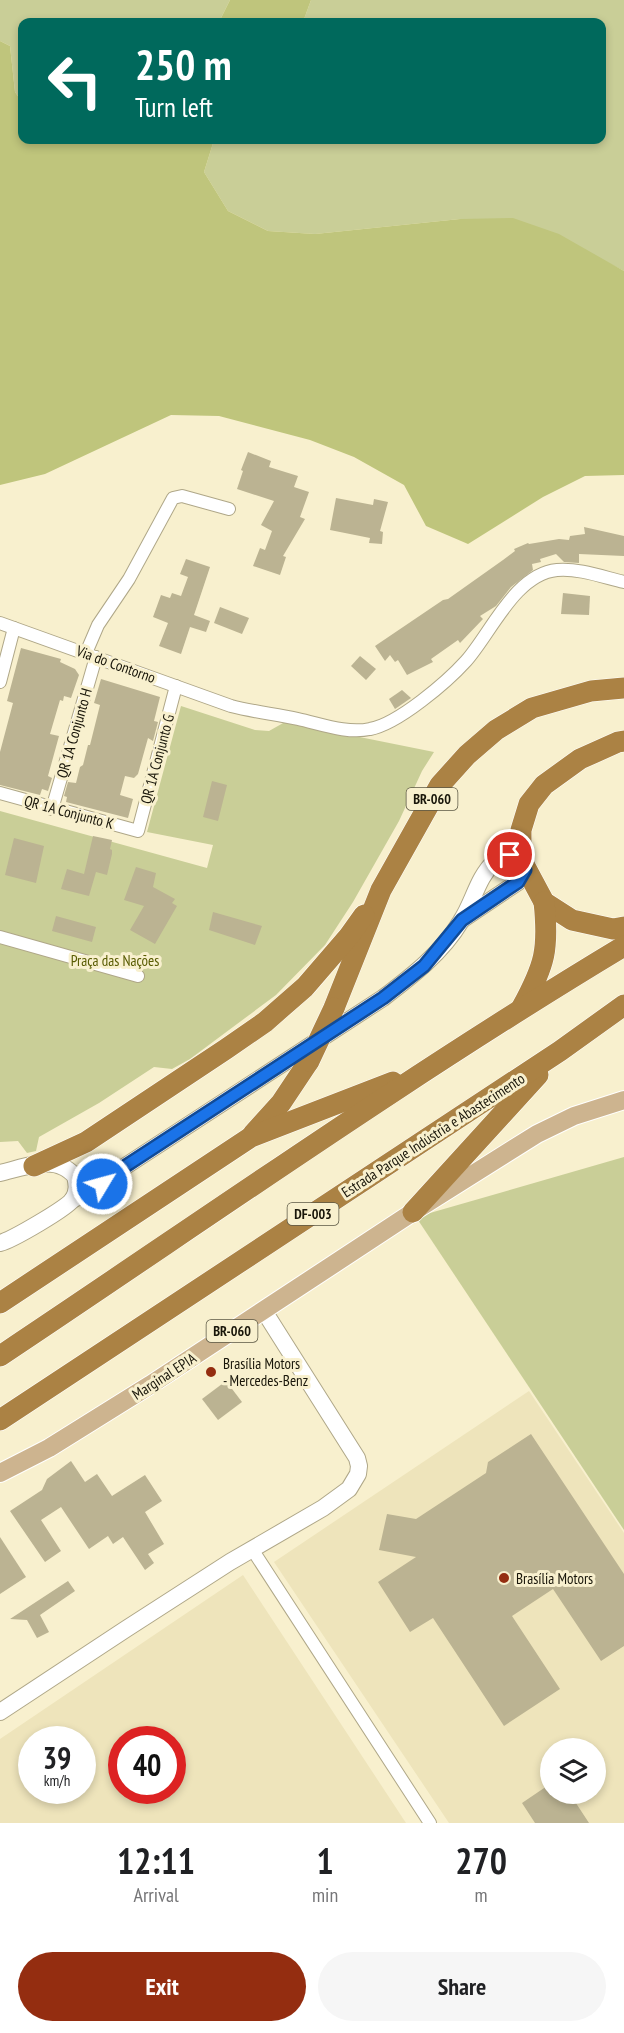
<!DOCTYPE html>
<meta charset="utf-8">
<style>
:root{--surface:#fff;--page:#f6f6f6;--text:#202124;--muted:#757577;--accent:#942d10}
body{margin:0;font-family:"PT Sans Narrow",sans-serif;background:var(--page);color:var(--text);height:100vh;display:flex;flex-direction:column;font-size:22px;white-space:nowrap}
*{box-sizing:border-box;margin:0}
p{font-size:20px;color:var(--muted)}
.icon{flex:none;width:33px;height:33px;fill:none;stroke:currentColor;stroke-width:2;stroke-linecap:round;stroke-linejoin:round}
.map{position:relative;height:1823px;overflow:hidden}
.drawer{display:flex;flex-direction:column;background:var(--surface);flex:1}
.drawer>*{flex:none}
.guide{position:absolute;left:18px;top:18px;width:588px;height:126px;border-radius:12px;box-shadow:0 3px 9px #0003;background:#00695c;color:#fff;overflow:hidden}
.fabs{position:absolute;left:540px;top:1738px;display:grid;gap:12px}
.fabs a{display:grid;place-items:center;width:66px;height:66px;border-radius:50%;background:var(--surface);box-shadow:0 3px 9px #0003;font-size:30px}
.speed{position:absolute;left:18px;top:1726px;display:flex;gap:12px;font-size:30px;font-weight:700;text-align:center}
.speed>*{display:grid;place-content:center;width:78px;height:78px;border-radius:50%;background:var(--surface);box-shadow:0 3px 9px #0003;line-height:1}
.speed small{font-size:15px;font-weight:400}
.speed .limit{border:9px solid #d22;background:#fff;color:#111}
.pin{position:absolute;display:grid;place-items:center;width:51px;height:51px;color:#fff;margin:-26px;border:3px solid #fff;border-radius:50%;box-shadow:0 2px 6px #0007}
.me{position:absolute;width:66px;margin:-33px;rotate:53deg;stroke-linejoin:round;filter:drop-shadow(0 0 4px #0008)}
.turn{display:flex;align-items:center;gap:21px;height:126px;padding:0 18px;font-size:27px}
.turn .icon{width:78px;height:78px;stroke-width:2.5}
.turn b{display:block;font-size:42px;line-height:51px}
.eta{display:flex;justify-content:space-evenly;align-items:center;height:102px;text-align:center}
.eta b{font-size:36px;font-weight:800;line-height:42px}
.action{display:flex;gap:12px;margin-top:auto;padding:12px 18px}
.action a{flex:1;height:69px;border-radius:36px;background:var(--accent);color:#fff;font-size:24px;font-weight:800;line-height:69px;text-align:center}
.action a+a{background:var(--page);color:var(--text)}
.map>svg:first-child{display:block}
.built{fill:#eee4bb;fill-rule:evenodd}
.green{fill:#c9ce97}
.forest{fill:#bfc57c}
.building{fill:#bbb392}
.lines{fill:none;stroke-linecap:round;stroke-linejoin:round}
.street-casing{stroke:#afa788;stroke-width:14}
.secondary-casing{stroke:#afa788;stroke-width:18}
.primary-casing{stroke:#fff;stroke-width:20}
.highway-casing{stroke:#fff;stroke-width:22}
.street{stroke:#fff;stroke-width:12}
.secondary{stroke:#fff;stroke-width:16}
.primary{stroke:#cdb48f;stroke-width:18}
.highway{stroke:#ab8244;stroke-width:21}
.highway-bridge-casing{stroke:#fff;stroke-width:22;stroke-linecap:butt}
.highway-bridge{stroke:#ab8244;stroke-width:21}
.route-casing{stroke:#114b97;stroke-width:15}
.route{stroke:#1a73e8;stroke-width:10}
.poi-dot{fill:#942d10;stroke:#f8f0ce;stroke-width:2}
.labels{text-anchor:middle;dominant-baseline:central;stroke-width:6;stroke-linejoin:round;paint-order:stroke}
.shield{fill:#f8f0ce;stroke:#5b5744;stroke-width:1.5}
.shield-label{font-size:14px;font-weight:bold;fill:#181509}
.street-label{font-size:15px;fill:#181509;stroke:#f8f0ce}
.park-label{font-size:15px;fill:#595c03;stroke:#f8f0ce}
.poi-label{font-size:15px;fill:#181509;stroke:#f8f0ce;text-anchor:start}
</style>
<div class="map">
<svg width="624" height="1823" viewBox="0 0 624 1823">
<rect width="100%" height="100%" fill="#f8f0ce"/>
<g class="built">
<path d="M529,1391L624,1533V1823H449L274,1562ZM550,1749H596V1794H550Z"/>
<path d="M243,1575L406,1823H0V1739ZM32,1740H82V1791H32ZM122,1740H172V1791H122Z"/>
</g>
<g class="green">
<path d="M0,0H230L219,22H22V102L15,92L10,46L0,41Z"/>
<path d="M311,0H624V271L599,258L460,219L315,234L268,231L228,211L204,172L214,140H602V22H303Z"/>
<path d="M181,706L255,730L269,731L285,722L434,752L422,771L399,821L353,902L325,945L276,995L190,1059L172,1069L154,1067L99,1103L39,1137L36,1151L27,1153L18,1141L0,1142V811L207,868L213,845L147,832Z"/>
<path d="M624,1157V1530L416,1217Z"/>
</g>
<g class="forest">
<path d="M230,0H311L303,22H219Z"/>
<path d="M0,41L10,46L15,92L22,102V140H60L105,144L111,140H214L204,172L228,211L268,231L315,234L460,219L513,218L559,234L624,271V475L585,476L543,497L468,544L426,526L404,485L354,457L310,440L219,416L171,415L45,474L0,485Z"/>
</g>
<g class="building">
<path d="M248,452L271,461L269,467L298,476L294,487L309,492L300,517L305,519L283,556L286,557L280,575L253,566L260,548L265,550L272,531L261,525L274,501L237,489L243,471L241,470Z"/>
<path d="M336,498L373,505L374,499L388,502L380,531L383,532L382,544L369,543L370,538L330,530Z"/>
<path d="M584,527L624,536V556L579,554V563L564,562L556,554L540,559L541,562L532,564L533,570L511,587L496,606L480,616L483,619L460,643L458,640L431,659L433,662L407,675L398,660L395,662L390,655L385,661L375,646L443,600L448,599L503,560L515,551L514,549L528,543L529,544L559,539L569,540L570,536L585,534Z"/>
<path d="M186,559L210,567L194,615L210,621L206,632L190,627L181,654L159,646L168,623L153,617L161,595L170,598L172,593L181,596L188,577L180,574Z"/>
<path d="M563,593L590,596L589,615L561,614Z"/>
<path d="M220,607L249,618L242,634L214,623Z"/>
<path d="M21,648L61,659L60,662L75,669L79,675L71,698L64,696L63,701L60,700L50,734L59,736L48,776L52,778L48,791L42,789L40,795L0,785V752L13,703L7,701Z"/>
<path d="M360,656L376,669L366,680L351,666Z"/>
<path d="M101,679L160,697L154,721L158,722L153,741L148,738L138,774L134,778L125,776L120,795L133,799L128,818L66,802L67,797L64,796L68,782L76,783L80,767L83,765L88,745H90L100,705L94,703Z"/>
<path d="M402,690L411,698L395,709L389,699Z"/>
<path d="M212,781L227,785L218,821L203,817Z"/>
<path d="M93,836L112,840L110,849L112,850V854L107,875L96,872L89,896L61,889L67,869L84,874Z"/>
<path d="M14,838L44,846L36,883L5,875Z"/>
<path d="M136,867L156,873L153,887L175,899L172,903L177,906L155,944L130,930L144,906L124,900Z"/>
<path d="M213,912L262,926L255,945L209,930Z"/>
<path d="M56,916L96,927L92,942L52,931Z"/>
<path d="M226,1381L242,1402L218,1420L202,1399Z"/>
<path d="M531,1434L624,1574V1646L601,1661L553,1589L512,1616L560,1689L504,1726L433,1618L410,1632L378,1582L416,1557L379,1550L387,1514L416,1519L486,1473L488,1462Z"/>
<path d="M71,1461L85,1482L97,1474L112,1496L145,1475L162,1501L145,1512L164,1544L148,1554L154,1563L145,1570L123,1537L113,1544L108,1536L89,1549L61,1507L41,1520L61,1551L45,1562L10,1511L42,1490L47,1479Z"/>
<path d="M0,1537L26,1577L0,1594Z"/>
<path d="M68,1581L75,1591L40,1615L49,1632L37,1638L27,1620L10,1619Z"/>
<path d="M550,1784V1794H570L589,1823H535L522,1803Z"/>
</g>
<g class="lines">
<defs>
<g id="street">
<path d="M0,623L231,706C254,712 276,714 298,719C321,724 347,734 370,729C398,724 447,682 466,661C491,633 515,574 557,570C578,568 603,577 624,582"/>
<path d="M86,653L98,625L129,579L173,498L182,496L229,509"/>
<path d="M0,682L14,628"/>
<path d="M0,793L138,831L176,686"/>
<path d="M52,809L96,657"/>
<path d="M0,937L138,976"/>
<path d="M252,1549L430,1823"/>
</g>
<g id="secondary">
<path d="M463,919L518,882L526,871"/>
<path d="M0,1173C18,1169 45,1158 63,1167C68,1169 72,1173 75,1176C77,1184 78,1191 73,1199C67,1208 12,1240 0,1243"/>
<path d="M72,1200L102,1184L121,1169L383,998C412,976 442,953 461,921C474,901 477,878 495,861C503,853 511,856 521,859"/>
<path d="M0,1712L126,1629L230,1562L323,1508L349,1489L358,1474L359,1466L357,1458L264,1311"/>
</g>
<path id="primary" d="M0,1473L49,1448L150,1385L413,1212L537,1134L574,1116L624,1100"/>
<g id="highway">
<path d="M624,741L618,742L580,759L544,785L529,804L521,830V859L544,902L572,920L613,929L624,927"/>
<path d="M522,1007C545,965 549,949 544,902"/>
<path d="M334,1008L381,890L440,785L467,755L496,730L532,708L591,691L624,688"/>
<path d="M253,1134L281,1103L309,1061"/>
<path d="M34,1166L86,1142L226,1049L265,1022L305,987L349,936L364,915"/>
<path d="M413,1212L538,1075"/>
<path d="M0,1303L251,1137L393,1082"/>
<path d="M0,1356C207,1218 411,1074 624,946"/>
<path d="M0,1420L560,1051L624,1005"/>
</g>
</defs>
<use href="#street" class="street-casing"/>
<use href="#secondary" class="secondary-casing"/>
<use href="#primary" class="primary-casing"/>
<use href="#highway" class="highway-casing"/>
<use href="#street" class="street"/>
<use href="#secondary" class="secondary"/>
<use href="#primary" class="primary"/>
<use href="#highway" class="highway"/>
<defs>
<path id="highway-bridge" d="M309,1061L334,1008"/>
</defs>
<use href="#highway-bridge" class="highway-bridge-casing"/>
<use href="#highway-bridge" class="highway-bridge"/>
</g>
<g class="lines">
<defs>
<path id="route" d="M102,1184L121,1169L383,998L424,966L462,920L518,882L525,870L521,859L510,855"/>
</defs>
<use href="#route" class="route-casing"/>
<use href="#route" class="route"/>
</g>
<g class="poi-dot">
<circle cx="211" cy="1372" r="6"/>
<circle cx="504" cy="1578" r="6"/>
</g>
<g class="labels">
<g class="shield">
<rect x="406.5" y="788" width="51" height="22" rx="4.5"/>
<rect x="287.5" y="1203" width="51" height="22" rx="4.5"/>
<rect x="206.5" y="1320" width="51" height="22" rx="4.5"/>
</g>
<g class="shield-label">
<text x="432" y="799">BR-060</text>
<text x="313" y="1214">DF-003</text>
<text x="232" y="1331">BR-060</text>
</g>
<g class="street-label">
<text transform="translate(116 664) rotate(20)">Via do Contorno</text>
<text transform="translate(74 733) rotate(-74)">QR 1A Conjunto H</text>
<text transform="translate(157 759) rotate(-75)">QR 1A Conjunto G</text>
<text transform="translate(69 812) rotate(15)">QR 1A Conjunto K</text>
<text transform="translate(433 1135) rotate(-33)">Estrada Parque Indústria e Abastecimento</text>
<text transform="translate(164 1376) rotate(-33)">Marginal EPIA</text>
</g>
<g class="park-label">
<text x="115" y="960">Praça das Nações</text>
</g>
<g class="poi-label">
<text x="223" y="1363">Brasília Motors<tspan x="223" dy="17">- Mercedes-Benz</tspan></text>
<text x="516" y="1578">Brasília Motors</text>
</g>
</g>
</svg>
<div class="fabs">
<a><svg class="icon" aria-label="layers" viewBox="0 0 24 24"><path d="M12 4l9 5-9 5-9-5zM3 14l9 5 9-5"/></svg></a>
</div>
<div class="speed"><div>39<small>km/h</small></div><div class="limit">40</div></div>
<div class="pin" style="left:510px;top:855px;background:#d93025"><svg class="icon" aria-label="arrive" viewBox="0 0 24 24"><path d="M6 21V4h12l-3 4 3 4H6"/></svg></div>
<svg class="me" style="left:102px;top:1184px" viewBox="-20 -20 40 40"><circle r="17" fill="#1a73e8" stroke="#fff" stroke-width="3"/><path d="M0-11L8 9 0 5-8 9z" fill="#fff"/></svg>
<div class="guide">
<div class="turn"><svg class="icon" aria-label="left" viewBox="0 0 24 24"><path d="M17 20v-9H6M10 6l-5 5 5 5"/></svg><div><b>250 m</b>Turn left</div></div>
</div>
</div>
<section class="drawer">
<div class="eta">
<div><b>12:11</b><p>Arrival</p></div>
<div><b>1</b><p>min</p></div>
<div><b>270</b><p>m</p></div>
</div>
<div class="action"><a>Exit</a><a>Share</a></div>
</section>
